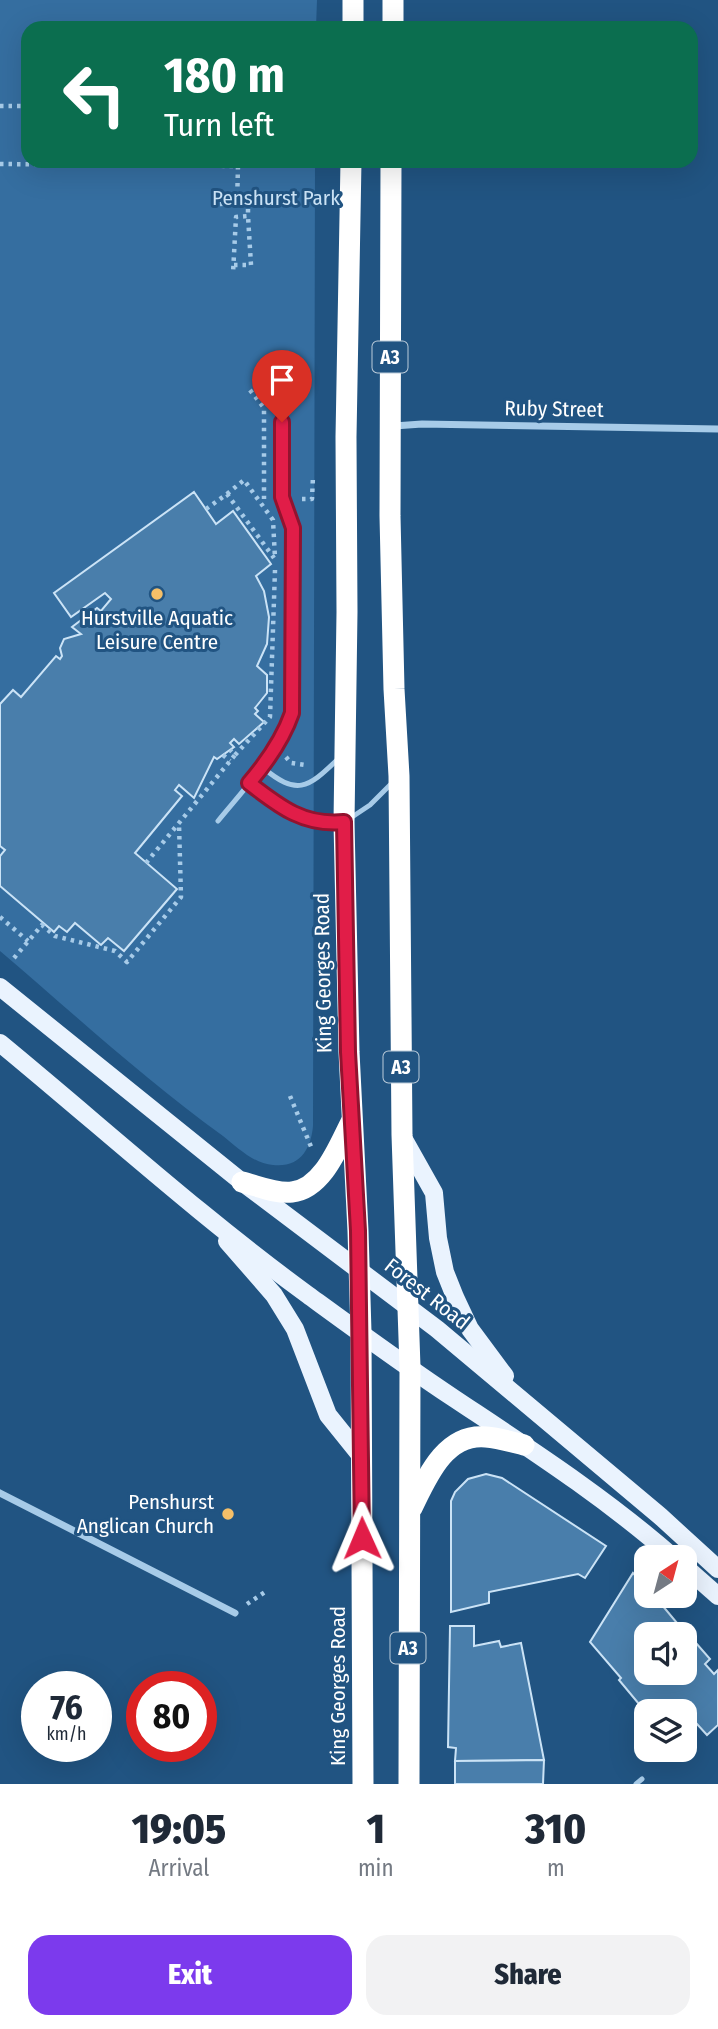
<!DOCTYPE html>
<style>
:root{--surface:#fff;--page:#f2f2f3;--text:#1f2937;--muted:#747a83;--accent:#7c3aed}
body{margin:0;font-family:"Fira Sans Condensed",sans-serif;background:var(--page);color:var(--text);height:100vh;display:flex;flex-direction:column;font-size:26px;white-space:nowrap}
*{box-sizing:border-box;margin:0}
p{font-size:23px;color:var(--muted)}
.icon{flex:none;width:38px;height:38px;fill:none;stroke:currentColor;stroke-width:2;stroke-linecap:round;stroke-linejoin:round}
.map{position:relative;height:1784px;overflow:hidden}
.panel{display:flex;flex-direction:column;background:var(--surface);flex:1}
.panel>*{flex:none}
.top-card{position:absolute;left:21px;top:21px;width:677px;height:147px;border-radius:21px;box-shadow:0 7px 28px #0002;background:#0b6e4f;color:#fff;overflow:hidden}
.needle{width:46px;rotate:36deg}
.controls{position:absolute;left:634px;top:1545px;display:grid;gap:14px}
.controls a{display:grid;place-items:center;width:63px;height:63px;border-radius:14px;background:var(--surface);box-shadow:0 7px 28px #0002;font-size:35px}
.speed{position:absolute;left:21px;top:1671px;display:flex;gap:14px;font-size:35px;font-weight:700;text-align:center}
.speed>*{display:grid;place-content:center;width:91px;height:91px;border-radius:50%;background:var(--surface);box-shadow:0 7px 28px #0002;line-height:1}
.speed small{font-size:18px;font-weight:400}
.speed .limit{border:10px solid #d22;background:#fff;color:#111}
.pin{position:absolute;display:grid;place-items:center;width:60px;height:60px;color:#fff;margin:-72px -30px;border-radius:50% 50% 50% 0;rotate:-45deg;box-shadow:0 0 7px #0007}
.pin .icon{rotate:45deg}
.me{position:absolute;width:77px;margin:-38px;rotate:359deg;stroke-linejoin:round;filter:drop-shadow(0 0 5px #0008)}
.turn{display:flex;align-items:center;gap:24px;height:147px;padding:0 28px;font-size:32px}
.turn .icon{width:91px;height:91px;stroke-width:2.5}
.turn b{display:block;font-size:49px;line-height:60px}
.eta{display:flex;justify-content:space-evenly;align-items:center;height:119px;text-align:center}
.eta b{font-size:42px;font-weight:800;line-height:49px}
.cta{display:flex;gap:14px;margin-top:auto;padding:14px 28px}
.cta a{flex:1;height:80px;border-radius:21px;background:var(--accent);color:#fff;font-size:28px;font-weight:800;line-height:80px;text-align:center}
.cta a+a{background:var(--page);color:var(--text)}
.map>svg:first-child{display:block}
.green{fill:#356ea0}
.building{fill:#497eab;stroke:#cbe3f6;stroke-width:2}
.lines{fill:none;stroke-linecap:round;stroke-linejoin:round}
.path{stroke:#a7cbe8;stroke-width:4.5;stroke-dasharray:3.5 5;stroke-linecap:butt}
.lane{stroke:#a7cbe8;stroke-width:5}
.street{stroke:#a7cbe8;stroke-width:7}
.primary{stroke:#eaf3fe;stroke-width:18}
.highway{stroke:#fff;stroke-width:21}
.route-casing{stroke:#92132f;stroke-width:18}
.route{stroke:#e11d48;stroke-width:12}
.poi-dot{fill:#f5bf68;stroke:#215482;stroke-width:2.5}
.labels{text-anchor:middle;dominant-baseline:central;stroke-width:6;stroke-linejoin:round;paint-order:stroke}
.shield{fill:#215482;stroke:#bcccda;stroke-width:2}
.shield-label{font-size:19px;font-weight:bold;fill:#fff}
.park-label{font-size:21px;fill:#cbe3f6;stroke:#215482}
.street-label{font-size:21px;fill:#fff;stroke:#215482}
.poi-label{font-size:21px;fill:#fff;stroke:#215482}
</style>
<div class="map">
<svg width="718" height="1784" viewBox="0 0 718 1784">
<rect width="100%" height="100%" fill="#215482"/>
<path class="green" d="M0,0H317L316,28H28V161H315L313,1126C311,1149 300,1168 273,1165C254,1164 237,1147 223,1136C145,1080 73,1013 0,951Z"/>
<g class="building">
<path d="M194,492L216,524L233,511L271,564L256,576L264,591L269,617L267,644L257,666L267,675V693L255,708L258,711L255,714L264,722L239,744L234,739L230,743L234,747L217,759L214,757L194,798L179,785L175,790L182,796L135,853L177,889L124,951L108,938L101,945L75,923L67,932L59,926L54,932L0,886V856L5,850L0,846V704L13,690L21,697L56,656L60,659L62,656L60,648L64,639L81,634L72,627L97,608L101,611L111,599L105,593L71,617L54,593Z"/>
<path d="M486,1474L502,1478L606,1546L585,1578L578,1574L489,1592V1603L451,1612V1501L455,1492L468,1479Z"/>
<path d="M633,1573L646,1587L641,1594L651,1605L657,1599L677,1623L672,1628L678,1634H646V1673H684V1640L689,1635L710,1659L705,1664L714,1674L718,1670V1725L707,1735L687,1713L684,1715V1712H677L674,1708L670,1712H646V1717L637,1706L639,1704L619,1680L621,1678L590,1642Z"/>
<path d="M450,1626H474V1646L499,1641L501,1647L521,1643L544,1760L455,1761L456,1748L448,1747Z"/>
<path d="M544,1760L543,1784H455V1761Z"/>
</g>
<g class="lines">
<g class="path">
<path d="M0,106H28"/>
<path d="M0,164L238,166L237,204"/>
<path d="M220,204L248,203V216L236,217L233,273"/>
<path d="M234,265H251L248,216"/>
<path d="M250,390L264,408V499"/>
<path d="M227,494L244,480L273,520L275,558"/>
<path d="M302,499H312L313,476"/>
<path d="M206,509L227,494L274,558"/>
<path d="M223,755L230,761"/>
<path d="M235,755L270,717L275,570"/>
<path d="M286,757L291,763L305,765"/>
<path d="M146,863L235,755L230,750"/>
<path d="M0,917L28,941"/>
<path d="M14,958L42,925L55,936L115,951L127,962L181,897L179,824"/>
<path d="M290,1096L312,1149"/>
<path d="M247,1604L268,1590"/>
</g>
<g class="lane">
<path d="M262,767C297,796 307,789 338,759"/>
<path d="M249,783C276,804 304,826 340,822"/>
<path d="M349,819L370,805L392,783"/>
<path d="M218,821C245,788 278,754 292,713L293,528L282,497L283,398"/>
<path d="M636,1784L642,1779"/>
</g>
<g class="street">
<path d="M394,426L422,424L718,429"/>
<path d="M0,1493L235,1613"/>
</g>
<g class="primary">
<path d="M0,987L242,1182L437,1329L660,1516L718,1569"/>
<path d="M0,1043C102,1127 201,1217 308,1295C356,1330 405,1366 455,1399C530,1449 606,1498 674,1558"/>
<path d="M402,1136L434,1193L438,1238L445,1272L455,1297L470,1329L505,1376"/>
<path d="M227,1241L274,1295L295,1329L328,1415L361,1456"/>
<path d="M684,1566L718,1596"/>
</g>
<g class="highway">
<path d="M353,28V0"/>
<path d="M393,28V0"/>
<path d="M351,161L346,437L347,612L344,822L349,1052L358,1231L361,1332L363,1784"/>
<path d="M391,161L390,516L394,689L399,776L402,1135L410,1367L409,1784"/>
<path d="M242,1182C258,1186 276,1194 292,1192C323,1189 339,1145 351,1122"/>
<path d="M412,1508C427,1477 445,1433 486,1437C499,1438 512,1442 524,1445"/>
</g>
</g>
<g class="lines">
<defs>
<path id="route" d="M282,422V497L293,528L292,713C283,739 266,763 249,783C280,807 304,826 344,822L348,1052L358,1231L362,1538"/>
</defs>
<use href="#route" class="route-casing"/>
<use href="#route" class="route"/>
</g>
<g class="poi-dot">
<circle cx="157" cy="594" r="7"/>
<circle cx="228" cy="1514" r="7"/>
</g>
<g class="labels">
<g class="shield">
<rect x="372.5" y="341.5" width="35" height="31" rx="5"/>
<rect x="383.5" y="1051.5" width="35" height="31" rx="5"/>
<rect x="390.5" y="1632.5" width="35" height="31" rx="5"/>
</g>
<g class="shield-label">
<text x="390" y="357">A3</text>
<text x="401" y="1067">A3</text>
<text x="408" y="1648">A3</text>
</g>
<g class="park-label">
<text x="276" y="198">Penshurst Park</text>
</g>
<g class="street-label">
<text transform="translate(554 409) rotate(1)">Ruby Street</text>
<text transform="translate(323 973) rotate(-91)">King Georges Road</text>
<text transform="translate(427 1294) rotate(38)">Forest Road</text>
<text transform="translate(338 1686) rotate(-90)">King Georges Road</text>
</g>
<g class="poi-label">
<text x="157" y="618">Hurstville Aquatic<tspan x="157" dy="24">Leisure Centre</tspan></text>
<text x="214" y="1502" text-anchor="end">Penshurst<tspan x="214" dy="24">Anglican Church</tspan></text>
</g>
</g>
</svg>
<div class="controls">
<a><svg class="needle" viewBox="-14 -14 28 28"><path d="M0-13l5 13h-10z" fill="#e53935"/><path d="M0 13l5-13h-10z" fill="#747a83"/></svg></a>
<a><svg class="icon" aria-label="sound" viewBox="0 0 24 24"><path d="M4 9h4l5-4v14l-5-4H4zM17 9q2 3 0 6"/></svg></a>
<a><svg class="icon" aria-label="layers" viewBox="0 0 24 24"><path d="M12 4l9 5-9 5-9-5zM3 14l9 5 9-5"/></svg></a>
</div>
<div class="speed"><div>76<small>km/h</small></div><div class="limit">80</div></div>
<div class="pin" style="left:282px;top:422px;background:#d93025"><svg class="icon" aria-label="arrive" viewBox="0 0 24 24"><path d="M6 21V4h12l-3 4 3 4H6"/></svg></div>
<svg class="me" style="left:362px;top:1538px" viewBox="-20 -20 40 40"><path d="M0-17L14 15 0 8-14 15z" fill="#e11d48" stroke="#fff" stroke-width="4"/></svg>
<div class="top-card">
<div class="turn"><svg class="icon" aria-label="left" viewBox="0 0 24 24"><path d="M17 20v-9H6M10 6l-5 5 5 5"/></svg><div><b>180 m</b>Turn left</div></div>
</div>
</div>
<section class="panel">
<div class="eta">
<div><b>19:05</b><p>Arrival</p></div>
<div><b>1</b><p>min</p></div>
<div><b>310</b><p>m</p></div>
</div>
<div class="cta"><a>Exit</a><a>Share</a></div>
</section>
